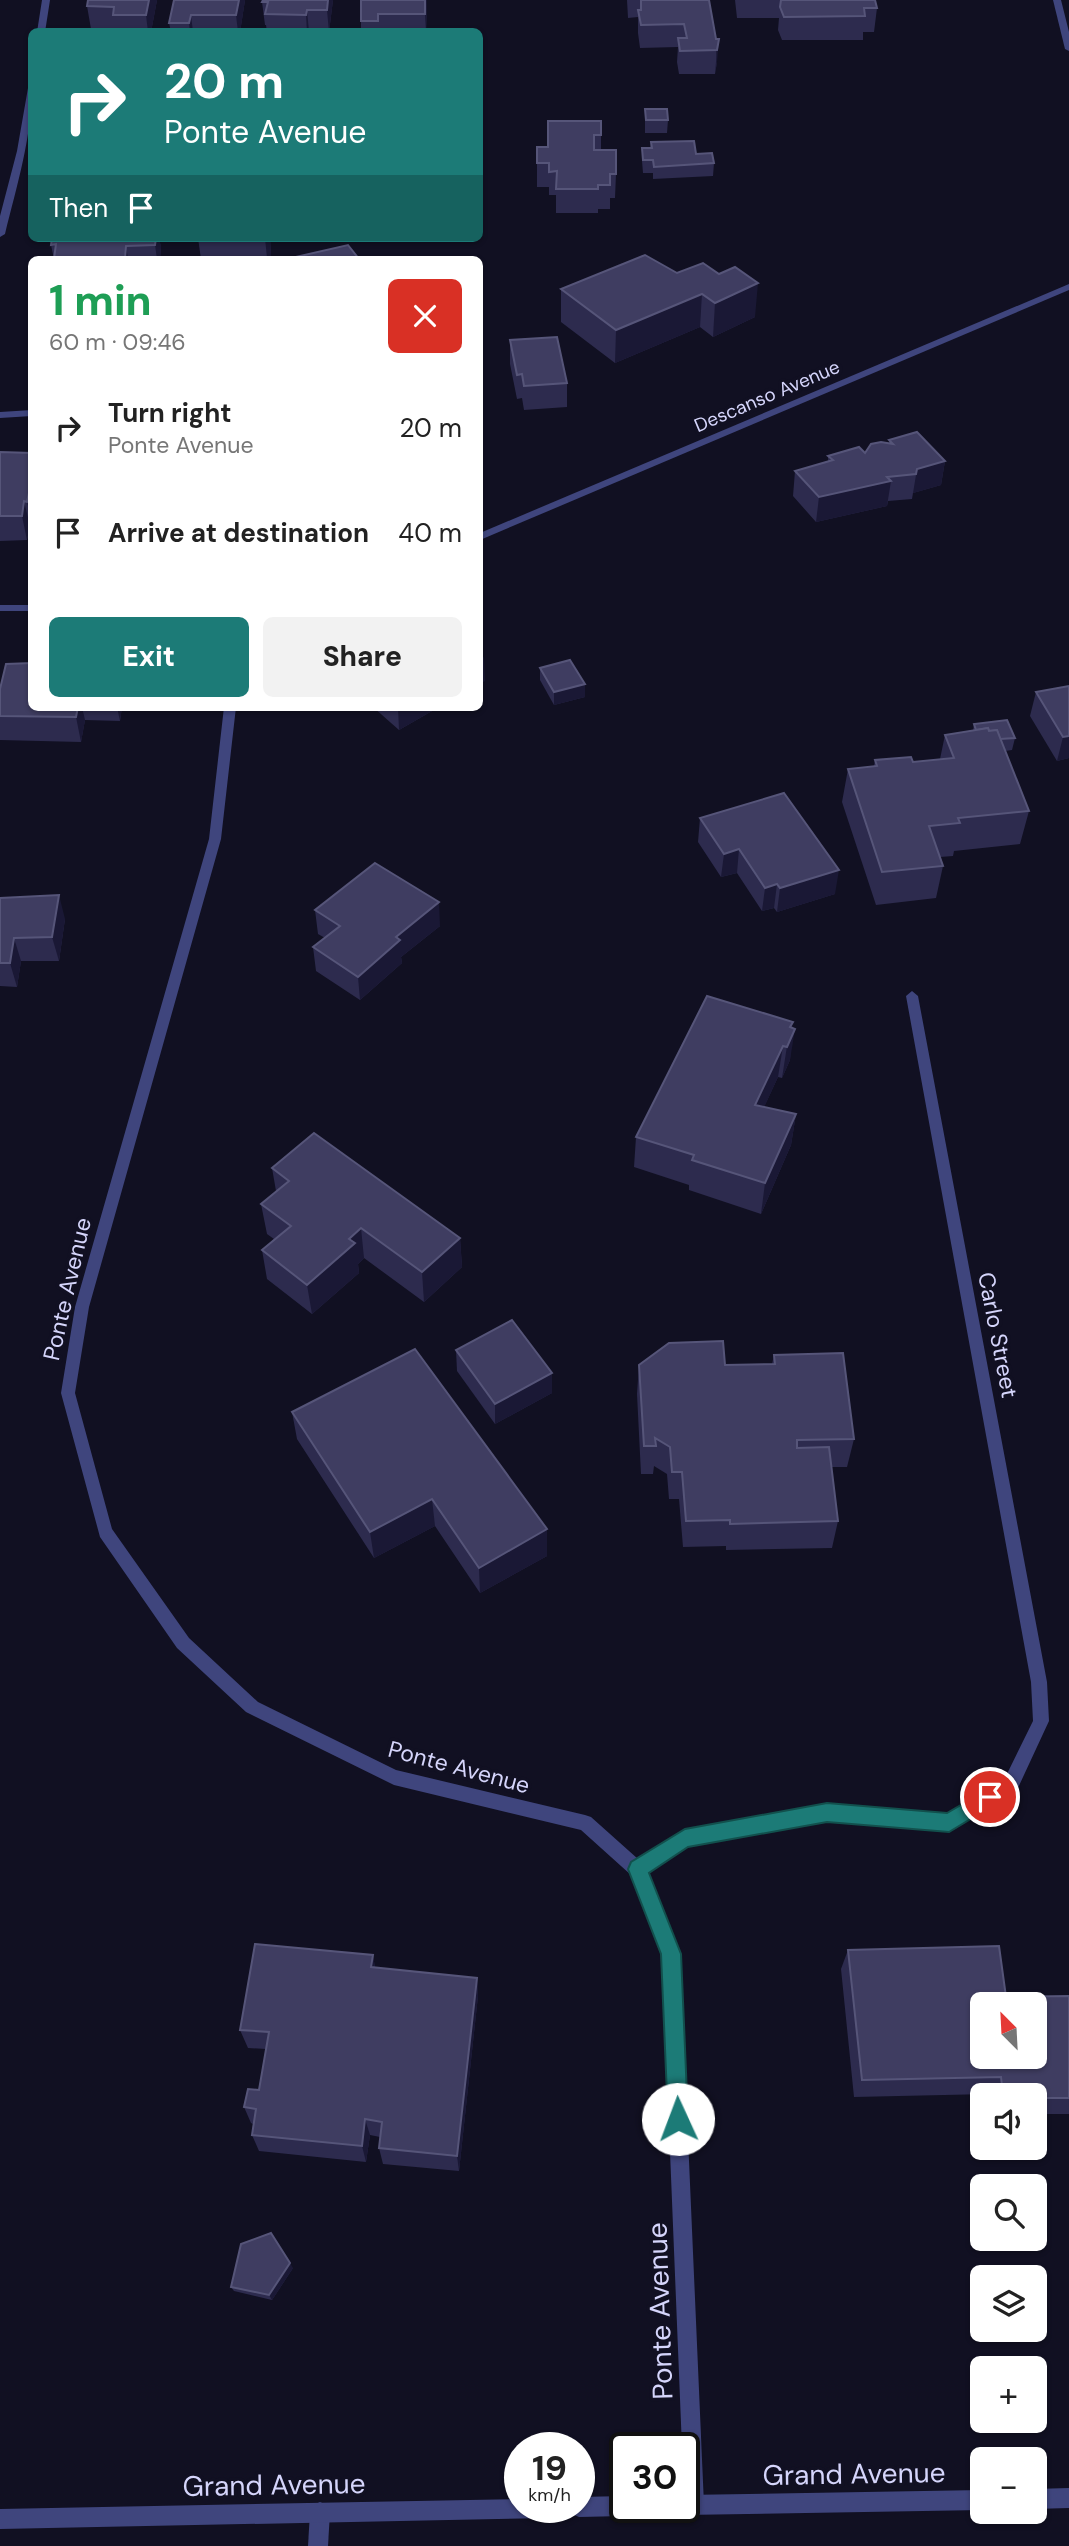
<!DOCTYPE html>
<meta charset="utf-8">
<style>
:root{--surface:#fff;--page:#f2f2f2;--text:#222;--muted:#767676;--accent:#1c7b77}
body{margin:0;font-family:"DM Sans",sans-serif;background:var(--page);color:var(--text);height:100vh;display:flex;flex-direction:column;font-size:26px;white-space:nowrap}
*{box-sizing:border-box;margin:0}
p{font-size:23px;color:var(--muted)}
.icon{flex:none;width:38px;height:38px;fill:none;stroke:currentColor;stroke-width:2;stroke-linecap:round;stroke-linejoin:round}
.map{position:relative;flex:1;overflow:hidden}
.sheet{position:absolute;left:28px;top:256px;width:455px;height:455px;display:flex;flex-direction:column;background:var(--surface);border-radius:10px;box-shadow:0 2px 5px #0004}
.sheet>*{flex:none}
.guide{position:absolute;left:28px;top:28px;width:455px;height:214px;border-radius:10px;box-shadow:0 2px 5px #0004;background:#1c7b77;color:#fff;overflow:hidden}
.needle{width:46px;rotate:336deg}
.buttons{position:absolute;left:970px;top:1992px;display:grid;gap:14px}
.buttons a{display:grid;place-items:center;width:77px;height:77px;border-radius:10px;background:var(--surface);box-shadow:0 2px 5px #0004;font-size:35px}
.speed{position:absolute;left:504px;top:2432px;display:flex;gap:14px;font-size:35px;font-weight:700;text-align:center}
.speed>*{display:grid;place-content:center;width:91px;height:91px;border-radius:50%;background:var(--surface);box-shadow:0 2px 5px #0004;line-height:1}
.speed small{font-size:18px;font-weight:400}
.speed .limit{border:4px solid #111;border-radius:10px;background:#fff;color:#111}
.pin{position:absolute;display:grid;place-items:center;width:60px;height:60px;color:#fff;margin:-30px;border:4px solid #fff;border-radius:50%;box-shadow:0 2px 7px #0007}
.me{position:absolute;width:77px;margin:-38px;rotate:358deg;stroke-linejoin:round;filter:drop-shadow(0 0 5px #0008)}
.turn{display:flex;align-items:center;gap:24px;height:147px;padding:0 21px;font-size:32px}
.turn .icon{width:91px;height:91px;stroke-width:2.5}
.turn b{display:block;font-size:49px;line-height:60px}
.then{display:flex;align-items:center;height:66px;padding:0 21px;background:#0003;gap:14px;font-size:26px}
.round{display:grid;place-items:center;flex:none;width:74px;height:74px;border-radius:10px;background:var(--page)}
.summary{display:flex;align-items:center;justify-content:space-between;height:119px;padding:0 21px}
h1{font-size:42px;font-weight:800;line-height:52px;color:#1e9e55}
.button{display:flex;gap:14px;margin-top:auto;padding:14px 21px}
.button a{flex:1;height:80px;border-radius:10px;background:var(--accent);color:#fff;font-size:28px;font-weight:800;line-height:80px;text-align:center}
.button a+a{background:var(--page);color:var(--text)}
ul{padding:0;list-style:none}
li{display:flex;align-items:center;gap:21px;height:105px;padding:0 21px}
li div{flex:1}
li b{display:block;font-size:26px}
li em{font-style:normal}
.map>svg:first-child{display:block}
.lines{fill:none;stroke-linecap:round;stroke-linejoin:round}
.service{fill:#3f457d;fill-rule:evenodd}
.minor{fill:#3f457d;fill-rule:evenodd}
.tertiary{fill:#3f457d;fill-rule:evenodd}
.wall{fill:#2d2b4e}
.shaded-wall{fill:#1a1835}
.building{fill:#3f3d61;stroke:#565579;stroke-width:2;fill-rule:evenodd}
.route{fill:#1c7b77;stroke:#12504d;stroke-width:2}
.labels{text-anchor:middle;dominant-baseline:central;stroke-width:7;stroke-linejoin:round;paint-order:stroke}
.far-street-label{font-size:19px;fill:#d5d5fb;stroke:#111022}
.street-label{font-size:23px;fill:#d5d5fb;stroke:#111022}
.near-street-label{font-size:28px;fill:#d5d5fb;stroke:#111022}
</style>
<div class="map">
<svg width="1069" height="2546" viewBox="0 0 1069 2546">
<rect width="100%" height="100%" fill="#111022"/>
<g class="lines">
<path class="service" d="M320,2502L327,2505L330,2512L328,2546H308L310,2512L313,2505Z"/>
<g class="minor">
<path d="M42,0H50L45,32H37Z"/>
<path d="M32,86C32,137 17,185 5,234L0,237V216L17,151L28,88Z"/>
<path d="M32,410V416L0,418V412Z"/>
<path d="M224,707H236L221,839L89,1307L75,1393L112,1529L189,1638L258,1702L396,1770L585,1815L591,1817L638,1859L685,1830L827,1805L947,1815L1005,1778L1033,1721L1031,1682L906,996L912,991L918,996L1047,1682L1049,1721L1017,1790L955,1829L949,1831L827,1821L688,1846L647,1872L680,1954L704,2505L701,2512L694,2515L687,2512L684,2505V2448H682L662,1954L631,1875L581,1830L394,1785L246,1712L177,1648L100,1537L61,1393L75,1307L209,839Z"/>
</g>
<g class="tertiary">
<path d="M1053,0H1061L1069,32V51L1065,49Z"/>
<path d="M1069,284V290L480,540V533Z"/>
<rect x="0" y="605" width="32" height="6"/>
<path d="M1069,2488V2508L1034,2509V2489Z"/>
<path d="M982,2490V2510L684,2515L677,2512L675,2508H684V2495Z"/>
<path d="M625,2496V2508H634L632,2513L625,2516L579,2517L572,2514L569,2508H579V2497Z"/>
<path d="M520,2499V2508H558L555,2515L548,2518L0,2529V2509Z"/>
</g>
</g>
<g class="wall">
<path d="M88,0H157L151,32H115V30L91,29L87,6Z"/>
<path d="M174,0H245L240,32H171L169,23Z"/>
<path d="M333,0L329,32H267L266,25H265L262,2Z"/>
<path d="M361,0H427L426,32H361Z"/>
<path d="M627,0H709L716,39L717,62L715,74H679L677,62L678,47L640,48L638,33V17L628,18Z"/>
<path d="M735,0H861L877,8L874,32H863V40H782L778,30L779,18H737Z"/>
<path d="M645,109L668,120L667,133H645Z"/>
<path d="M601,121V150L616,174L615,198H610V209H598V213H556V195H549V187H537V147H548Z"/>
<path d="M651,142L696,154L714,163L713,176L653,179V173H643L642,161V148H650Z"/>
<path d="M159,238L161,247L160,259H54L51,245Z"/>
<path d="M198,238H270L271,255L267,258L201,259Z"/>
<path d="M677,273L755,317L713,337L700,327L615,363L561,322V289Z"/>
<path d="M510,340L567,383V407L524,410L522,398L517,399L510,364Z"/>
<path d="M889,440L945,461L941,485L913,493L912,499L888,501L887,506L816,522L793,496L795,471L828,462V456L865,453L889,443Z"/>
<path d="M0,452L32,453V526H30L27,540L0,541Z"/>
<path d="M540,668L585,684V697L554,705L540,680Z"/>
<path d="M1069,686V758L1057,761L1030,716L1036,692Z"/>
<path d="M0,689L32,707H122L120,721L85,720L81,742L0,740Z"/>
<path d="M373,707H439L399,730Z"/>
<path d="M974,724L1015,738L1012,750L1005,751L1029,811L1020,844L954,851L953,856L940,857L943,866L936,898L876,905L842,802L848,769L874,766L875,760L913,762L940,759L945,735L973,730Z"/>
<path d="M700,818L835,894L777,912L774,908L762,911L737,873L721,877L698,842Z"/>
<path d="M0,898L65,919L59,961H21L17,987L0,986Z"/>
<path d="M315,910L440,926L401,957L402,963L360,1000L316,971L313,947L325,938L318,934Z"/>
<path d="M792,1028L790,1060L782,1078L778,1077L764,1107L796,1114L791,1145L761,1214L689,1190V1185L634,1167L636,1137Z"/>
<path d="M272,1168L460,1238L462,1267L424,1302L364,1258L358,1264L359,1273L312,1314L267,1279L262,1250L274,1239L267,1234L261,1204L276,1191Z"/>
<path d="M456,1350L552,1393L495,1424L457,1371Z"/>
<path d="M774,1355L854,1439L847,1467H831L838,1521L832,1548L726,1550V1546L683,1547L679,1499H669L667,1474L654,1466L653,1474H641L637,1394L639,1365L772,1364Z"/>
<path d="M292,1412L547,1529V1556L480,1593L435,1526L374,1558L297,1439Z"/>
<path d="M848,1950L1006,1997L1069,1996V2114H1034V2095L989,2094L854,2097L841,1969Z"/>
<path d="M373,1955L375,1968L477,1978L478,1996L459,2171L383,2164L379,2148L380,2137L370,2135L366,2162L259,2151L252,2135L253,2124L251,2123L244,2107L259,2090L266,2049L248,2048L240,2030Z"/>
<path d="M293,2268L272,2300L234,2291L231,2287Z"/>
</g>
<g class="shaded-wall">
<path d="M149,0H157L151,32H148L146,15Z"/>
<path d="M239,0H245L240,32H238L236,15Z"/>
<path d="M328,0H333L329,32L327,10Z"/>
<path d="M425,0H427L426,32L425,14Z"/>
<path d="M307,10L309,32H307L306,15Z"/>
<path d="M191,15L193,32H190L189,23Z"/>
<path d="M719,39L717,62L715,74L717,50Z"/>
<path d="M156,238H159L161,247L160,259H157L155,245Z"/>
<path d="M265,238H270L271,255L267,258Z"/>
<path d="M308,238H319L308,242Z"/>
<path d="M126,246L128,259H125Z"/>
<path d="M758,283L755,317L713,337L715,303Z"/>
<path d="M702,294L700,327L615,363L616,330Z"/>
<path d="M945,461L941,485L913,493L912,499L917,469Z"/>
<path d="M32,479V521L27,502Z"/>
<path d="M891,481L887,506L816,522L819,497Z"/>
<path d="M24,501L30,526L27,540L22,516Z"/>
<path d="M484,657L485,681L480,684V659Z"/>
<path d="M585,684V697L554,705V692Z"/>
<path d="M78,707H82L85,720L81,742L76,717Z"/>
<path d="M117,707H122L120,721Z"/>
<path d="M398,707H439L399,730Z"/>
<path d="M1069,736V758L1057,761L1063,737Z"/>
<path d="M739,849L737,873L721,877L724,854Z"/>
<path d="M839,870L835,894L777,912L780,888Z"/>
<path d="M777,884L774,908L762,911L765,888Z"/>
<path d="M59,895L65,919L59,961L52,937Z"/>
<path d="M439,902L440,926L401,957L402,963L360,1000L358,977L396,937Z"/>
<path d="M14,938L21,961L17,987L10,963Z"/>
<path d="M793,1022L791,1037L795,1029L790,1060L782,1078L790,1027Z"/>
<path d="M783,1046L778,1077L751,1136L755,1105Z"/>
<path d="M796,1114L791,1145L761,1214L765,1183Z"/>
<path d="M361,1228L364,1258L358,1264L359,1273L312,1314L307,1285L349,1239Z"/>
<path d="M460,1238L462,1267L424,1302L422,1272Z"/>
<path d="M552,1373V1393L495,1424V1404Z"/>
<path d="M432,1499L435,1526L374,1558L370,1532Z"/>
<path d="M547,1529V1556L480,1593L479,1568Z"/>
<path d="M373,1955L376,1975L371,1967Z"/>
<path d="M477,1978L478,1996L459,2171L457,2156Z"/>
<path d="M365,2119L370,2135L366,2162L362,2146Z"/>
<path d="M290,2263L293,2268L272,2300L269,2295Z"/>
</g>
<g class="building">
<path d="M88,0H149L146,15H113L114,7L87,6Z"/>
<path d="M174,0H239L236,15H191L189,23H169Z"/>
<path d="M263,0H328L327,10H307L306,15L265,14L268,2H262Z"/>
<path d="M361,0H425V14H378V21H361Z"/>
<path d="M641,0H709L716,39H719L717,50L680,51L678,38H687L684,24L641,25L638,10H641Z"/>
<path d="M781,0H875L877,8H864L865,16L784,17L780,7Z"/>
<path d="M645,109H667L668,120H646Z"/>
<path d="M548,121H601V135H594V150H616V174H610V185H598V189H556L557,171L549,172V163H537V147H548Z"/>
<path d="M694,141L696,154L712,153L714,163L654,167L653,160H643L642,148H652L651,142Z"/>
<path d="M52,238H156L155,245L126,246L125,259H54L56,244L51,245Z"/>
<path d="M348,245L359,259H287Z"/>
<path d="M645,255L677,273L703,263L719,274L735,267L758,283L715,303L702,294L616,330L561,289Z"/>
<path d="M557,337L567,383L524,386L522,374L517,375L510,340Z"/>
<path d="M917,432L945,461L917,469L916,474L887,477L891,481L819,497L795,471L833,460L828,456L859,447L865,453L871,444L881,442L893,444L889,440Z"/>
<path d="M0,452L32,453V479L27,502L24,501L22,516H0Z"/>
<path d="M570,660L585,684L554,692L540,668Z"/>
<path d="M32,663V707H78L76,717L0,716V689L6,664Z"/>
<path d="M1069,686V736L1063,737L1036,692Z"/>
<path d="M1007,720L1015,738L1000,739L997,730L989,731L988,728L976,730L974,724Z"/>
<path d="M988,728L989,731L997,730L1029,811L958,818L960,823L929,826L943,866L882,872L848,769L877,766L875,760L911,757L913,762L954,758L945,735Z"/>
<path d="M784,793L839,870L780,888L777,884L765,888L739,849L724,854L700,818Z"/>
<path d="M375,863L439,902L396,937L400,940L358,977L313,947L340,926L315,910Z"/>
<path d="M59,895L52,937L14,938L10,963H0V898Z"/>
<path d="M707,996L793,1022L790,1027L795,1029L787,1047L783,1046L755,1105L796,1114L765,1183L692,1160L694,1155L636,1137Z"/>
<path d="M314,1133L460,1238L422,1272L361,1228L349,1239L355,1243L307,1285L262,1250L291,1226L261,1204L289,1181L272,1168Z"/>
<path d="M512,1320L552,1373L495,1404L456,1350Z"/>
<path d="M723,1341L725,1365L775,1364L774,1355L843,1353L854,1439L797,1440V1448L829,1447L838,1521L730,1524V1520L686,1521L682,1472H672L670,1447L655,1438L656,1446H644L639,1365L669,1343Z"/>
<path d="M415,1349L547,1529L479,1568L432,1499L370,1532L292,1412Z"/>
<path d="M255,1944L373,1955L371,1967L477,1978L457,2156L379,2148L382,2122L365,2119L362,2146L252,2135L256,2109L244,2107L248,2089L259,2090L269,2032L240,2030Z"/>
<path d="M999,1946L1006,1997L1069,1996V2098H1034V2095H1003L1001,2077L862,2080L848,1950ZM982,2004H1034V2056H982Z"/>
<path d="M271,2233L290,2263L269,2295L231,2287L241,2244Z"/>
</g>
<path class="route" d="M990,1788L997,1791L1000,1797L997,1803L949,1832L827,1822L688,1847L649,1873L681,1954L688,2119L685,2126L678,2129L671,2126L668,2119L661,1954L628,1869L631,1862L685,1829L827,1803L947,1813Z"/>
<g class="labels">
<g class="far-street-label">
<text transform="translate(767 396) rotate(-23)">Descanso Avenue</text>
</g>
<g class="street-label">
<text transform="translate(67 1289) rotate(-77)">Ponte Avenue</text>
<text transform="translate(998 1335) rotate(79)">Carlo Street</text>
<text transform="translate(459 1767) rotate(15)">Ponte Avenue</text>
</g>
<g class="near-street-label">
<text transform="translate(660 2311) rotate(-92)">Ponte Avenue</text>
<text transform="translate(854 2474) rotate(-1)">Grand Avenue</text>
<text transform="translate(274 2485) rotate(-1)">Grand Avenue</text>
</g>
</g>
</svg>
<div class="buttons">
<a><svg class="needle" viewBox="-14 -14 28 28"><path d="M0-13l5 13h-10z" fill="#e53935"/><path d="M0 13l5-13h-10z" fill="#767676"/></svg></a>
<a><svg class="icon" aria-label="sound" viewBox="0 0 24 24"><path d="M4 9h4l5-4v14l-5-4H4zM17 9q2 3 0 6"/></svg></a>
<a><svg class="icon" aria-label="search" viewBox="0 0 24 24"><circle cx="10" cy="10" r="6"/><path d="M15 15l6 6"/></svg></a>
<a><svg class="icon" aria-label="layers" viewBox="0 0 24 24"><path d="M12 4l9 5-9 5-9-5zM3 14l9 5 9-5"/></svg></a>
<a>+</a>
<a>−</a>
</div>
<div class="speed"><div>19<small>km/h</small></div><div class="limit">30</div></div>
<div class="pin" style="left:990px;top:1797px;background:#d93025"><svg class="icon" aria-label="arrive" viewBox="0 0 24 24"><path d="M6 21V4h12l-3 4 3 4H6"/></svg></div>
<svg class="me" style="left:678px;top:2119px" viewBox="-20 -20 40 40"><circle r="19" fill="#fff"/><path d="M0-13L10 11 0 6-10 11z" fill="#1c7b77"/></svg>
<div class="guide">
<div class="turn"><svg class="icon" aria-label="right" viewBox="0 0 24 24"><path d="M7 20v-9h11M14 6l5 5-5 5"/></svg><div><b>20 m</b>Ponte Avenue</div></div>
<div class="then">Then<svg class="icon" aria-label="arrive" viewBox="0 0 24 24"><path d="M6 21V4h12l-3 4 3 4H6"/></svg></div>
</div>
<section class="sheet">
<div class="summary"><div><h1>1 min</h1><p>60 m · 09:46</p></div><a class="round" style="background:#d93025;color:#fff"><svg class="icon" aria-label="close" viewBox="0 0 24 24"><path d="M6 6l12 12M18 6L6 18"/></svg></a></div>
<ul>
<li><svg class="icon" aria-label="right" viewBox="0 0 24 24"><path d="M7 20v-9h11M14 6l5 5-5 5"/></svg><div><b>Turn right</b><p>Ponte Avenue</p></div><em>20 m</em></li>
<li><svg class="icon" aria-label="arrive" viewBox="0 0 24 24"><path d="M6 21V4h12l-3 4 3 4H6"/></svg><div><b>Arrive at destination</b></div><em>40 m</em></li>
</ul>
<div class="button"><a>Exit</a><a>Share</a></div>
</section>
</div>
